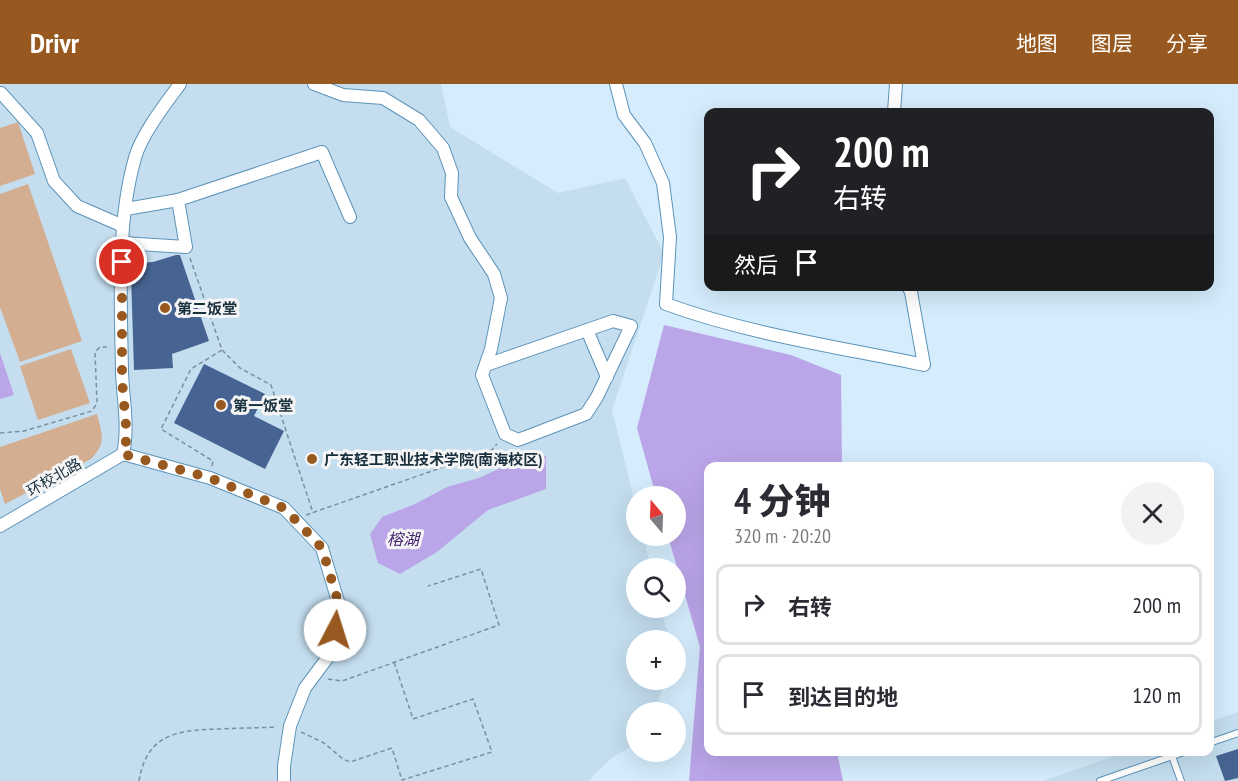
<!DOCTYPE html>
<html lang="zh">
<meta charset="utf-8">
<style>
:root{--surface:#fff;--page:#f2f2f3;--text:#2b2b33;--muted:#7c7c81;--line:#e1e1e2;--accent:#97591f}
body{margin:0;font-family:"PT Sans Narrow","Noto Sans SC",sans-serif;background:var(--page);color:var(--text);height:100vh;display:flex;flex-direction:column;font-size:22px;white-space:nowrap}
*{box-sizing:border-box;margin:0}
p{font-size:20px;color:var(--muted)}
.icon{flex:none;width:33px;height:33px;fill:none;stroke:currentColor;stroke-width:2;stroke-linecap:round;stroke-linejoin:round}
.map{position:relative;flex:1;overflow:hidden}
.panel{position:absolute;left:704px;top:378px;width:510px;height:294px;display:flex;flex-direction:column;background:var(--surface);border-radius:12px;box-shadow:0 6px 24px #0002}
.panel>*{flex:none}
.hud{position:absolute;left:704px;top:24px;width:510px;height:183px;border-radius:12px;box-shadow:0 6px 24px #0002;background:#202124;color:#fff;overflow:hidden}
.needle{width:39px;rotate:341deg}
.buttons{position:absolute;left:626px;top:402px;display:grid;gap:12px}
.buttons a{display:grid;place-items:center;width:60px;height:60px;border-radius:50%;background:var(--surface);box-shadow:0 6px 24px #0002;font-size:30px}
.pin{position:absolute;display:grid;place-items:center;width:51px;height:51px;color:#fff;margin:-26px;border:3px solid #fff;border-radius:50%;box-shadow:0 2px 6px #0007}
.me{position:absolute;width:66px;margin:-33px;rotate:5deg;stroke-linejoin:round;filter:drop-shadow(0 0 4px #0008)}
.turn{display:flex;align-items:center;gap:21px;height:126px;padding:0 30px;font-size:27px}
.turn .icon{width:78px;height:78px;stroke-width:2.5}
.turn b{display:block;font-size:42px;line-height:51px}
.then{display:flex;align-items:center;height:57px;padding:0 30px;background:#0003;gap:12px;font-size:22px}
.round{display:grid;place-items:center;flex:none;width:63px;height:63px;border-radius:32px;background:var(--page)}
.headline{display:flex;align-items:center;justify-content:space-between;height:102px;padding:0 30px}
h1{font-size:36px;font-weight:800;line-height:45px}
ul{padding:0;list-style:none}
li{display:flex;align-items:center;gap:18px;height:81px;margin:0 12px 9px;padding:0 18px;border:3px solid var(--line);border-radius:12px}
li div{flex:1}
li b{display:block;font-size:22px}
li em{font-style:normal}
header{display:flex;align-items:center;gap:36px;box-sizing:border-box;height:84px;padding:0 30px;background:var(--accent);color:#fff}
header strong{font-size:28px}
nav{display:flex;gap:33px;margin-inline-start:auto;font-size:21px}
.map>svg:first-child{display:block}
.built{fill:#c4deef}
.green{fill:#d4ae90}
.water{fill:#bba5e9}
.building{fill:#466391}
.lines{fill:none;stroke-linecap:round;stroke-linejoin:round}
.service-casing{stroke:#5c93b8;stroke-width:8}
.minor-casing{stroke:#5c93b8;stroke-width:14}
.path{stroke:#7990a0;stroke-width:1.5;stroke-dasharray:4.5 3;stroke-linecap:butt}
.service{stroke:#fff;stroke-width:6}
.minor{stroke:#fff;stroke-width:12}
.route{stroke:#97591f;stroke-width:10;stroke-dasharray:0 18}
.poi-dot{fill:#97591f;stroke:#f5f5f5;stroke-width:2}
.labels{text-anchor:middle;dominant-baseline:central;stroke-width:6;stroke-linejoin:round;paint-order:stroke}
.poi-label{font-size:15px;font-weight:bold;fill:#182f3e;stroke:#f5f5f5;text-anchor:start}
.street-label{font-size:15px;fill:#182f3e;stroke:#f5f5f5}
.water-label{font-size:16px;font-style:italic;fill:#43226f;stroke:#f5f5f5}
</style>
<header>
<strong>Drivr</strong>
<nav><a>地图</a><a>图层</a><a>分享</a></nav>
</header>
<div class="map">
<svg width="1238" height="697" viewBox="0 0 1238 697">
<rect width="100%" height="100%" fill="#d5ecfc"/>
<g class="built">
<path d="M0,0H441L450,43L558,109L625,94L664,170L612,326L636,423V452H643L651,484H636V524H661L669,556H636V596H665L655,628H636V660L613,673L588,697H0Z"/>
<path d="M1238,628V697H1043L1126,668H1209V638Z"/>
</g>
<g class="green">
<path d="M18,38L35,90L0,102V44Z"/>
<path d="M28,100L82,257L20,278L0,223V110Z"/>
<path d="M71,265L90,319L38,336L20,282Z"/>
<path d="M97,330C102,350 107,359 91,375L5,420L0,405V363Z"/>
</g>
<g class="water">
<path d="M664,241L791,271L841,291L842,382H708V668H837L843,697H689L700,563L668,452H675V412H656L637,344Z"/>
<path d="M0,269L14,311L0,315Z"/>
<path d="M526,372H546V405L488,426L437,468L400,490L378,479L370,450L382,433L415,420L447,403L479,394Z"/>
</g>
<g class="building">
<path d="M176,171H180L209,257L172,270L173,284L134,286L131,191H140V179L153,178Z"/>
<path d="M204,280L265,310L254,332L284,347L265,385L174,339Z"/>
<path d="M1238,665V694L1225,697L1216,672Z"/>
</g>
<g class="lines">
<defs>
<g id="service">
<path d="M1209,659L1238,649"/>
<path d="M1172,672L1181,697"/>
<path d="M1100,697L1184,668"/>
</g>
<g id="minor">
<path d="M314,0L343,11L383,14L419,36L443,64L452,89L451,113L470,154L494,190L501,214L491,265L482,291L505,350L518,356L586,330L597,313L631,242L613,237L486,281"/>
<path d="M616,0L624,31L645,59L663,99L670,153L666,220C748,250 838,263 924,281L911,208L908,202"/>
<path d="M1,9L37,49L54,97L77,122L123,142"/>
<path d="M894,28L896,0"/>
<path d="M178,116L322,68L350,133"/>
<path d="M122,159L186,163L178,116L126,125"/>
<path d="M587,246L607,293"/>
<path d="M123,370L210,394L284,424L322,464L340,524L331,569L305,604L290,642L284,682V697"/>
<path d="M123,370C129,343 123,315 122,288C121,220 116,140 135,74C141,51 166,19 180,0"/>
<path d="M0,442L123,370"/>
</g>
</defs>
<use href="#service" class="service-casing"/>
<use href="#minor" class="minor-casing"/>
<g class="path">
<path d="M190,174L222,266L240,284L271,301L313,429"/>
<path d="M0,349L24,347L92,327L97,319L95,268L100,263H109"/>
<path d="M212,382L213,377L161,345L191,285L222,266"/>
<path d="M306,431L492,366L497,360"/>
<path d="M328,595L342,597L499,541L481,485L428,502"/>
<path d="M301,648L324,659L343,675L350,678L392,664L402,696L492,668L473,615L413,635L394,578"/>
<path d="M139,697C147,649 178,646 220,645C239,644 258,644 277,643"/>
</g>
<use href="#service" class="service"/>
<use href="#minor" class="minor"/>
</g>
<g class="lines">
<path class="route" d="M122,178V296L127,353L123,370L210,394L284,424L322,464L340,524L335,546"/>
</g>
<g class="poi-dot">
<circle cx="165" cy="224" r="6"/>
<circle cx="221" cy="321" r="6"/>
<circle cx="312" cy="375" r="6"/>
</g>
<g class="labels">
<g class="poi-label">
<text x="177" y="224">第二饭堂</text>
<text x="233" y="321">第一饭堂</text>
<text x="324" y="375">广东轻工职业技术学院(南海校区)</text>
</g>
<g class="street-label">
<text transform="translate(54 393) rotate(-30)">环校北路</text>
</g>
<g class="water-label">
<text x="403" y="455">榕湖</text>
</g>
</g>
</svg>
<div class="buttons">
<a><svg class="needle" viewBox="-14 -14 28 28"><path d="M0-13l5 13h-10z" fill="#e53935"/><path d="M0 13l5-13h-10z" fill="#7c7c81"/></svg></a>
<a><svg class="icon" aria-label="search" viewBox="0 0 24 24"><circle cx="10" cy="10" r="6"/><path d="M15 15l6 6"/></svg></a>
<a>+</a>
<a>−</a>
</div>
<div class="pin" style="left:122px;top:178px;background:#d93025"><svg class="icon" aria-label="arrive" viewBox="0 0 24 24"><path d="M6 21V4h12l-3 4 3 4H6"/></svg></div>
<svg class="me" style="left:335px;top:546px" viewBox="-20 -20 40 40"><circle r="19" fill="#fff"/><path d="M0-13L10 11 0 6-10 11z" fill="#97591f"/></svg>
<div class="hud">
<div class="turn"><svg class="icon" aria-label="right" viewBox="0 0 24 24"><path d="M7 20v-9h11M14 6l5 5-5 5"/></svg><div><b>200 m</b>右转</div></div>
<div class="then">然后<svg class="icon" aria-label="arrive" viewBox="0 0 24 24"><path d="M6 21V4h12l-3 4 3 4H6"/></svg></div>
</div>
<section class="panel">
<div class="headline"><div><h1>4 分钟</h1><p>320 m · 20:20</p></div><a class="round"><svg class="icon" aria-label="close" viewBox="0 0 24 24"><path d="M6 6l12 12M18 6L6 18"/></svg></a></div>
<ul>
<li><svg class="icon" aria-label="right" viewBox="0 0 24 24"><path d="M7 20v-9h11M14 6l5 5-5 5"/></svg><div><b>右转</b></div><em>200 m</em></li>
<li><svg class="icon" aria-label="arrive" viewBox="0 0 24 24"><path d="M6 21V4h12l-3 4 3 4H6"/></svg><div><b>到达目的地</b></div><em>120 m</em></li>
</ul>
</section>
</div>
